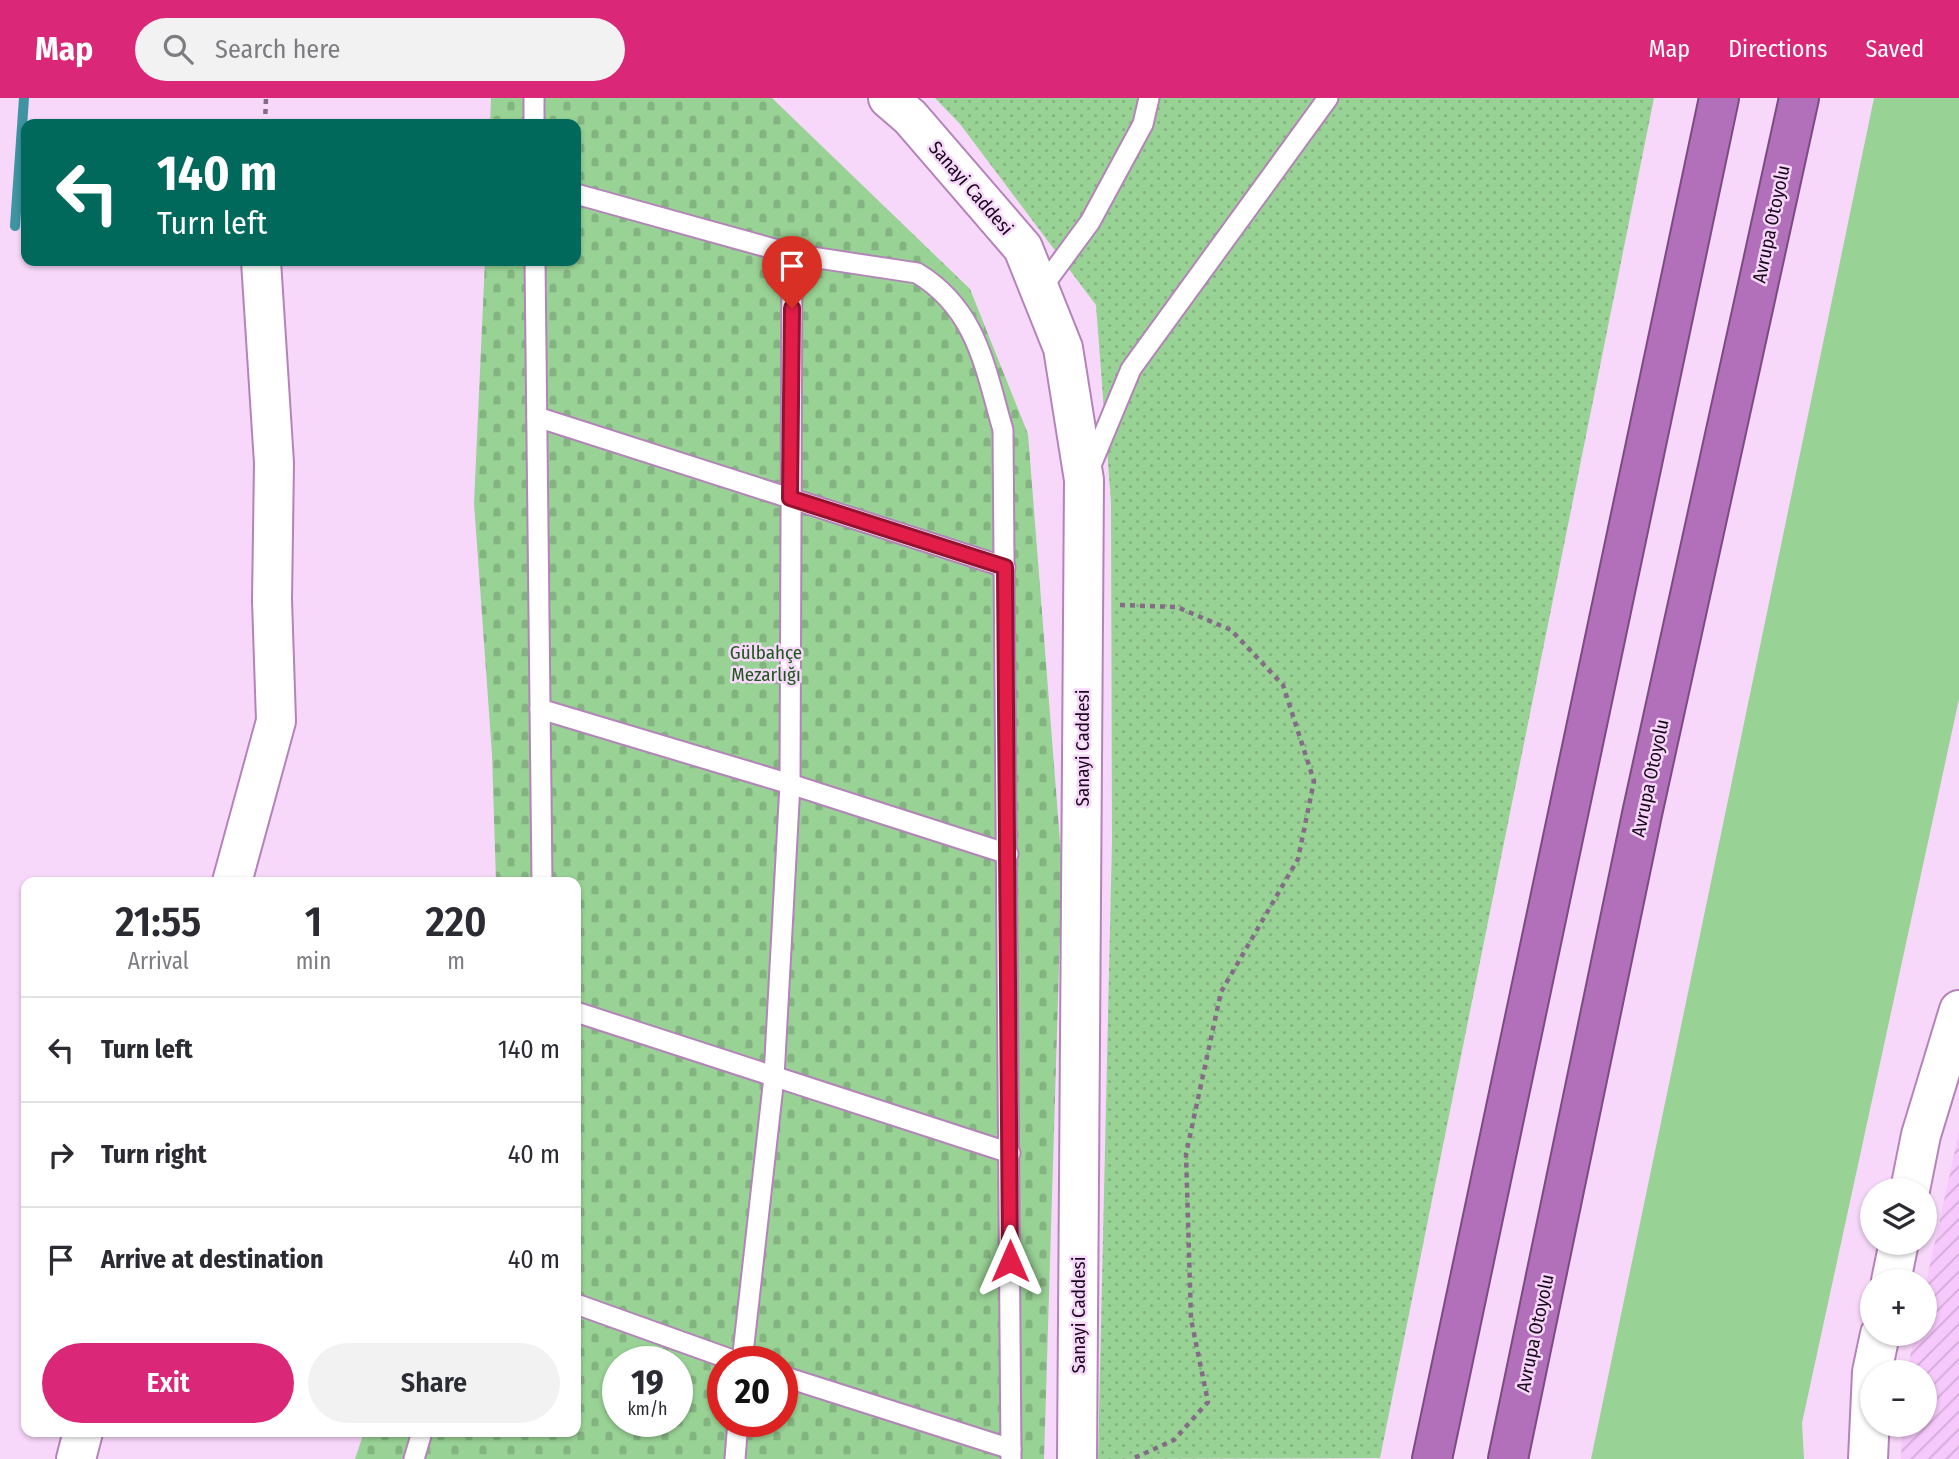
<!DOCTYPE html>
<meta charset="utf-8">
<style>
:root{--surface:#fff;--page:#f2f2f3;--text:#2b2b33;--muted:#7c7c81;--line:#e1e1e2;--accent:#db2777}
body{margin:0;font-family:"Fira Sans Condensed",sans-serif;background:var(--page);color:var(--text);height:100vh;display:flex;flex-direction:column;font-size:26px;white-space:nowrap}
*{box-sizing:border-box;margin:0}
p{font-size:23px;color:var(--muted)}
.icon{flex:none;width:38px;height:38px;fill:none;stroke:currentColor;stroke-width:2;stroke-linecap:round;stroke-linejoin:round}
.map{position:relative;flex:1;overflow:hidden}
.sheet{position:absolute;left:21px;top:779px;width:560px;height:560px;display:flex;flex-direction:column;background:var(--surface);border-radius:14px;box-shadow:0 2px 5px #0004}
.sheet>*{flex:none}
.top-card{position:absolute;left:21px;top:21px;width:560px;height:147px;border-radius:14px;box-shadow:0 2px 5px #0004;background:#00695c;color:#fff;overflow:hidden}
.controls{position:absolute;left:1860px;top:1080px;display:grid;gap:14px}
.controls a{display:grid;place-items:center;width:77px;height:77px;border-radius:50%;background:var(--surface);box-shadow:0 2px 5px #0004;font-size:35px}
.speed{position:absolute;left:602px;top:1248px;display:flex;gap:14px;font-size:35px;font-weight:700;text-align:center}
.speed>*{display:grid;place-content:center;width:91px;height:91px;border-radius:50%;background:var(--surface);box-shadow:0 2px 5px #0004;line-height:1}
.speed small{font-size:18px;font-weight:400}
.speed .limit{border:10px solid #d22;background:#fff;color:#111}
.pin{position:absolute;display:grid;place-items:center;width:60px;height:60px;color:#fff;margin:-72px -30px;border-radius:50% 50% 50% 0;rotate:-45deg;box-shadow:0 0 7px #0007}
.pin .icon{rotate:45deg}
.me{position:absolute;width:77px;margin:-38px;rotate:0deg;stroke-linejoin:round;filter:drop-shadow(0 0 5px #0008)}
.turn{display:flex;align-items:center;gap:24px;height:147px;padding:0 21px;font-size:32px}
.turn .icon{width:91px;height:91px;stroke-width:2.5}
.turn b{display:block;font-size:49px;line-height:60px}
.eta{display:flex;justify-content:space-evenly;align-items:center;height:119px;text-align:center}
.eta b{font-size:42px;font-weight:600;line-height:49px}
.button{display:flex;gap:14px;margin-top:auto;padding:14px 21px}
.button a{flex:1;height:80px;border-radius:42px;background:var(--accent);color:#fff;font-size:28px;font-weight:600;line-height:80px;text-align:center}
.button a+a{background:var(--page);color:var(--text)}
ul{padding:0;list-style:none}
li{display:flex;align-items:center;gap:21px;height:105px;padding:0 21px;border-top:2px solid var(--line)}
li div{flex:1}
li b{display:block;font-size:26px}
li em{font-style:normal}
header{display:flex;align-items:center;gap:42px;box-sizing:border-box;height:98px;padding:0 35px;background:var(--accent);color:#fff}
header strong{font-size:33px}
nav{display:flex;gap:38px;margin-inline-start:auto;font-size:24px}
.search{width:490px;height:63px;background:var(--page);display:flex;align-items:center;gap:18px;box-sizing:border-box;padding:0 24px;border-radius:38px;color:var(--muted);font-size:26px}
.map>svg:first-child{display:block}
.industrial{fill:url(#industrial-furrows)}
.grass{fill:#99d295}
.cemetery{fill:url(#cemetery-stones);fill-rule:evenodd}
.park{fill:url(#park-dots)}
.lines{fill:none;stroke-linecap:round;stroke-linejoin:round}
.stream{stroke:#3f94a2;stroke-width:10}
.lane-casing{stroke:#b483b9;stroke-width:23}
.street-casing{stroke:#b483b9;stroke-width:42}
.secondary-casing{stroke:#b483b9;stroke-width:42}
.highway-casing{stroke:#7c4b83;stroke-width:42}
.path{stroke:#846c87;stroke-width:4.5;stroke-dasharray:5 5;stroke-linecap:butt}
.lane{stroke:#fff;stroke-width:19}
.street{stroke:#fff;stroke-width:38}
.secondary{stroke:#fff;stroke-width:38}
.highway{stroke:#b26fba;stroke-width:38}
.route-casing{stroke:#92132f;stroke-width:18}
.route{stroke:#e11d48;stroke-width:12}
.labels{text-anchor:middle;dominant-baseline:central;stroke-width:5;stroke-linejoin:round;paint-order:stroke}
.street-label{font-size:19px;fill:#19081c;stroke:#f7d7fa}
.park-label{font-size:19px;fill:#1b591a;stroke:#f7d7fa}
</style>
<header>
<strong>Map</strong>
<div class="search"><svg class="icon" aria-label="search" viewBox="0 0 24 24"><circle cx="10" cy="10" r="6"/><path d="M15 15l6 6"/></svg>Search here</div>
<nav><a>Map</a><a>Directions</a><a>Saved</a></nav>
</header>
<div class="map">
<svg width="1959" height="1361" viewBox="0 0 1959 1361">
<defs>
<pattern id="industrial-furrows" width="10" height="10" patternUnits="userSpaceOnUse" patternTransform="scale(1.75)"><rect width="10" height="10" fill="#f6c8fb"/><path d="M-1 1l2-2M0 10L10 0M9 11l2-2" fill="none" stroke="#d2aad7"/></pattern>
<pattern id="cemetery-stones" width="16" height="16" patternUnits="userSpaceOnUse" patternTransform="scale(1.75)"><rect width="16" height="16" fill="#99d295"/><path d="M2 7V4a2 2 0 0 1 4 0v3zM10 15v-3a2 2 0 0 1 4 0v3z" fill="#83b380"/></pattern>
<pattern id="park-dots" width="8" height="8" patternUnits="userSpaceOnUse" patternTransform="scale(1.75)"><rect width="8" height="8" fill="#99d295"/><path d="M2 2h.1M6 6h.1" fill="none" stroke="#83b380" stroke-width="1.8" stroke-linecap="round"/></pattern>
</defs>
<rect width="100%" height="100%" fill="#f7d7fa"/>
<path class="industrial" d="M1959,1034V1361H1901L1902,1327L1925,1326V1274H1907L1915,1236H1925V1190Z"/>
<path class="grass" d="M1874,0H1959V601L1802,1325L1804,1361H1591Z"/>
<path class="cemetery" d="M491,0H772L970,191L1028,336L1062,769L1044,1361H355L364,1334H576V784H496L492,656L474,405L485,163H576V26H490ZM618,1264H677V1323H618ZM723,1264H782V1323H723Z"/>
<path class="park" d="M935,0H1654L1380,1360L1098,1361L1112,743L1111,404L1096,207L960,26Z"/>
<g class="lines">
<path class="stream" d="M15,128L24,0"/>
<defs>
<g id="lane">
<path d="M534,0V26"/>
<path d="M576,96L792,156L917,175C977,211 985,270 1003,332L1011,1361"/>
<path d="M535,163L542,784"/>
<path d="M1040,192L1090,124L1143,26L1149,0"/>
<path d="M537,319L1005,469"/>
<path d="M1089,372L1131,271L1328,0"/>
<path d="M540,611L790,686L1008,756"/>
<path d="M576,914L1010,1055"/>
<path d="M576,1206L738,1264"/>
<path d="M742,1264L774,979L790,686L792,156"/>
<path d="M782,1278L1011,1351"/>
<path d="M414,1361L422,1334"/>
<path d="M735,1361L738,1323"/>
</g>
<g id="street">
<path d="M888,0L910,19L1023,150L1063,250L1084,382L1077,1361"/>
<path d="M232,784L276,623L272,502L274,365L261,163"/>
<path d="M76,1361L83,1334"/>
</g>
<g id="secondary">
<path d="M1910,1092L1921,1037L1959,912"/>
<path d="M1891,1183L1899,1144"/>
<path d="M1868,1361L1872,1274L1880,1236"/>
</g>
<g id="highway">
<path d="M1432,1361L1719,0"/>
<path d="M1508,1361L1642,716L1799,0"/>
</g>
</defs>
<use href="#lane" class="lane-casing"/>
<use href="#street" class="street-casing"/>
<use href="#secondary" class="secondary-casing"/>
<use href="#highway" class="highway-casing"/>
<g class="path">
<path d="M265,26L266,0"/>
<path d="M1120,507L1177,509L1231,532L1283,587L1314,683L1298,761L1221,894L1186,1056L1191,1221L1208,1304L1174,1342L1132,1361"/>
</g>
<use href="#lane" class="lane"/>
<use href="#street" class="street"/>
<use href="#secondary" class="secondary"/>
<use href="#highway" class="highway"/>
</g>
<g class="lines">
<defs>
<path id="route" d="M792,210L790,400L1005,469L1010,1163"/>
</defs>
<use href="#route" class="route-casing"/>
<use href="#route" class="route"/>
</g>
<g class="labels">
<g class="street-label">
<text transform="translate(971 90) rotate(49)">Sanayi Caddesi</text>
<text transform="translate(1771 126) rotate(-78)">Avrupa Otoyolu</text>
<text transform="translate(1082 650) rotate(-90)">Sanayi Caddesi</text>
<text transform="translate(1650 680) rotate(-78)">Avrupa Otoyolu</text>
<text transform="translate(1078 1217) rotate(-90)">Sanayi Caddesi</text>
<text transform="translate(1535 1235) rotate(-78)">Avrupa Otoyolu</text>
</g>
<g class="park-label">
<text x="766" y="554">Gülbahçe<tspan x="766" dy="22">Mezarlığı</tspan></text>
</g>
</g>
</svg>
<div class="controls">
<a><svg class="icon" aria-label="layers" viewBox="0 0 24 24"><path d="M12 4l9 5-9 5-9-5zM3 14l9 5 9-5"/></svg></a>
<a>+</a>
<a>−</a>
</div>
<div class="speed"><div>19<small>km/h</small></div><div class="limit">20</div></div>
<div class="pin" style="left:792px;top:210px;background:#d93025"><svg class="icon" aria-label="arrive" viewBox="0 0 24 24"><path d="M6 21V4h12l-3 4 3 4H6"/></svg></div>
<svg class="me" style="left:1010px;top:1163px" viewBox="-20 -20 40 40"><path d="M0-17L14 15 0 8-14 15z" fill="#e11d48" stroke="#fff" stroke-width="4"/></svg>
<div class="top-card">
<div class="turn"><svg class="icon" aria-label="left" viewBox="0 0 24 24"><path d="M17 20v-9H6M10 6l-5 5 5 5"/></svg><div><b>140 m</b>Turn left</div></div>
</div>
<section class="sheet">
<div class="eta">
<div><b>21:55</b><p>Arrival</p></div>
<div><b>1</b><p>min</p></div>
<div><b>220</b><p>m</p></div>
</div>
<ul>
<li><svg class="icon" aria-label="left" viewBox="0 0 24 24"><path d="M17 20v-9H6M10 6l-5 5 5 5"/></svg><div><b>Turn left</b></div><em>140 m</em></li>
<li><svg class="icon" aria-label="right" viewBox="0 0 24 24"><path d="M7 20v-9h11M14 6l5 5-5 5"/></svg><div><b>Turn right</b></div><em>40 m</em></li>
<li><svg class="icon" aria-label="arrive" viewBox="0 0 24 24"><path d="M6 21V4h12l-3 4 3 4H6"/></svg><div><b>Arrive at destination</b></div><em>40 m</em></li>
</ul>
<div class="button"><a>Exit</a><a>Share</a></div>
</section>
</div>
